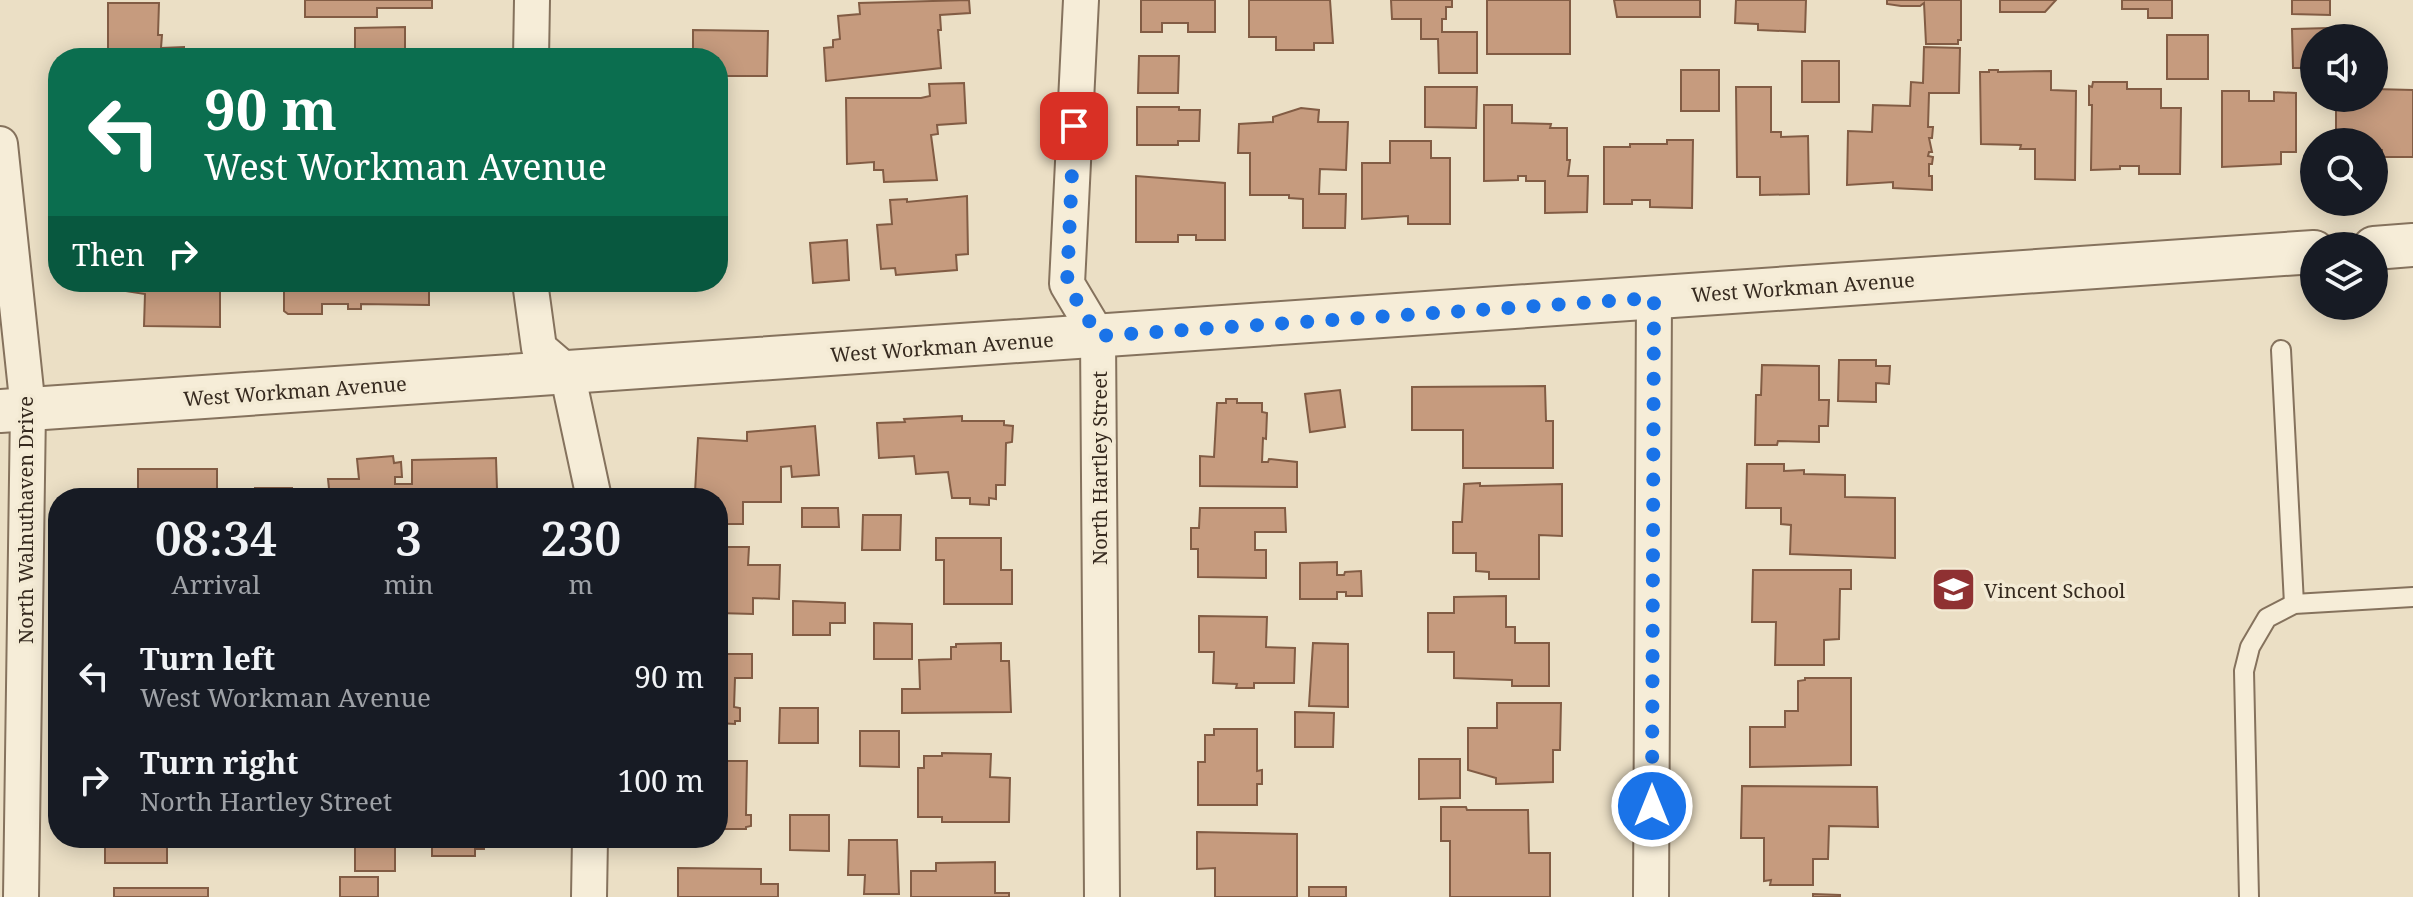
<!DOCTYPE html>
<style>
:root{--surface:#171b24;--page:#242831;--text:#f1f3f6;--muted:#9ea1a6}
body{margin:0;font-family:"Noto Serif",serif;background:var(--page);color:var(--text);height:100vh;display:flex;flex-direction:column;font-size:30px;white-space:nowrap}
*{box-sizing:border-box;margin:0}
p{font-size:26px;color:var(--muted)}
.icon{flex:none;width:44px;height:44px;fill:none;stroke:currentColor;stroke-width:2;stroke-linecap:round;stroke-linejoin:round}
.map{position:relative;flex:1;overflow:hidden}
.panel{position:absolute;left:48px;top:488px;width:680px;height:360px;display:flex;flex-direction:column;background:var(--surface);border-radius:32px;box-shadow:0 4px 20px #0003}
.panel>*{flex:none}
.guide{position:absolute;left:48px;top:48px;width:680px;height:244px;border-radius:32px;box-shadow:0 4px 20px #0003;background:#0b6e4f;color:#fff;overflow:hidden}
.fabs{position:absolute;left:2300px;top:24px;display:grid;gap:16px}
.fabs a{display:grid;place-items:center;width:88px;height:88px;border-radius:50%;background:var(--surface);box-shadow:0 4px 20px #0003;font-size:40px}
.pin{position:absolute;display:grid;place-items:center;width:68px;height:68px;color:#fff;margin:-34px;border-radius:16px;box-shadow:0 4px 12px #0006}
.me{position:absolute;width:88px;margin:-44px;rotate:0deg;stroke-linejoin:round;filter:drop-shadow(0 0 6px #0008)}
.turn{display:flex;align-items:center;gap:28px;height:168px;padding:0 24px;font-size:36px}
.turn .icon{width:104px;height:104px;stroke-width:2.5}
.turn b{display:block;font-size:56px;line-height:68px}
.then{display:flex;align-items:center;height:76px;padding:0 24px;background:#0003;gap:16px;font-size:30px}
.eta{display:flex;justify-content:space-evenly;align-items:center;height:136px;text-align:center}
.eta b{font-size:48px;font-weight:600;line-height:56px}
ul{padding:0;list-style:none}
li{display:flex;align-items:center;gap:24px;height:104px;padding:0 24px}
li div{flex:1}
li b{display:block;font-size:30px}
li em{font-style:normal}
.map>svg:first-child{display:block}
.building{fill:#c69b7e;stroke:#825c44;stroke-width:2}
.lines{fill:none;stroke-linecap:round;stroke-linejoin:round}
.service-casing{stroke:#85725d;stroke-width:22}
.minor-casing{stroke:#85725d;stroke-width:38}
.tertiary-casing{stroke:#85725d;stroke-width:46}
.service{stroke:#f6edd8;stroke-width:18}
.minor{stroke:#f6edd8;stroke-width:34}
.tertiary{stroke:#f6edd8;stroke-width:42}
.route{stroke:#1a73e8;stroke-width:14;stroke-dasharray:0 25.2}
.labels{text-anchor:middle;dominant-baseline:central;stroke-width:7;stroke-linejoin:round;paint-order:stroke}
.street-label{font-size:20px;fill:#362a1f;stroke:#f3ead4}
.poi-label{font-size:20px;fill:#362a1f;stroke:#f3ead4;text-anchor:start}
</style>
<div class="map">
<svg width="2413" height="897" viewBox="0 0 2413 897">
<rect width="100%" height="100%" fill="#ebdfc5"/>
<g class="building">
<path d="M305,0H432V8H377V17H305Z"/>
<path d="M969,0L970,13L940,15L941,30H938L941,68L826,81L824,48L833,47V40L840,39L838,16L860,14L859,3Z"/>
<path d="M1141,0H1215V32H1188V23H1162V32H1141Z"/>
<path d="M1249,0H1330L1333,43H1314V50H1276V37H1249Z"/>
<path d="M1391,0H1452V7H1446V19H1442V32H1477V73H1439L1438,39H1421V19H1392Z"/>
<rect x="1487" y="0" width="83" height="54"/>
<path d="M1614,0H1700V17H1617Z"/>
<path d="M1736,0H1806L1805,32L1758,30V24L1735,23Z"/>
<path d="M1887,0H1961V40H1958V44H1926L1924,3L1920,6H1901L1887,4Z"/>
<path d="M2000,0H2056L2045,12H2000Z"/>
<path d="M2122,0H2172V18H2148V9H2122Z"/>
<path d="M2292,0H2330V15L2292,14Z"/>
<path d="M108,3H159L158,35H162L161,48L184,47V58H108Z"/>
<path d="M405,27V58H355V28Z"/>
<path d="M2328,28V38H2314V68H2293L2292,29Z"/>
<path d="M693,30L768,31L767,76H718V58H693Z"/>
<rect x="2167" y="35" width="41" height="44"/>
<path d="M1924,47L1960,48L1959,93H1929L1928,127H1933L1932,138H1929L1932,152H1929L1928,156L1933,157L1932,164H1929V176H1932V190L1893,188V182L1847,185L1848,131L1872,132L1873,105L1910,106L1911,82L1923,83Z"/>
<path d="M1139,56H1179L1178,93H1138Z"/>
<rect x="1802" y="61" width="37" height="41"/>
<rect x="1681" y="70" width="38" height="41"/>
<path d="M1989,70H1998V72L2051,71V90L2076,91L2075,180L2035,179V149H2020L2021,145L1981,144L1980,72H1989Z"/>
<path d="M2093,82H2127V89H2161V108H2181L2180,174H2139V166H2120V169L2091,170L2092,105H2089V86L2092,87Z"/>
<path d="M964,83L966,123L937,125L938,134L931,135L937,180L884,182L883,170H874V162L847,164L846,98H921L930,96L929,84Z"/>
<path d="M1425,87H1477L1476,128L1425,127Z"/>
<path d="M1736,87H1771V132H1781V137L1808,136L1809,194L1760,195V177H1737Z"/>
<path d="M2374,89L2413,90V157H2382V150H2374V142H2336V98H2374Z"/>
<path d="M2222,91H2249V101H2274V92L2296,93V152H2281V164L2222,167Z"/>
<path d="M1484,105H1512V123L1551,124L1550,128H1567V160H1570L1568,176H1588L1587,212L1545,213V181H1526V176H1518V180L1484,181Z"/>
<path d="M1137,107H1179V110H1200L1199,141H1178V145H1137Z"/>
<path d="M1301,108L1319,110L1318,122H1348L1346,170L1320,169L1319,194H1346L1345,228H1303V199L1289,198V195H1250V153H1238L1239,124L1273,122V117Z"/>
<path d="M1667,140H1693L1692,208L1650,207V200H1632V204H1604V147H1630V144H1667Z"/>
<path d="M1390,141H1431V158H1450V224H1408V216L1362,219V163H1390Z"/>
<path d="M1136,176L1225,183V240H1196V235H1178V242H1136Z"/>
<path d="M967,196L968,254L956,255L957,270L896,275L895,268L881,269L877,225L892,224L890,200L907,199V202Z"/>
<path d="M847,240L849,280L813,283L810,243Z"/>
<path d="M125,282H184V288H220V327L144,326L145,294L125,291Z"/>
<path d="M284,282H429V305L361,304V309H348V304H322V314H288L284,311Z"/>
<path d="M1839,360H1876V366H1890L1889,384L1876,383V402L1838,401Z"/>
<path d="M1762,365L1819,366V400H1829L1828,426H1819V442L1778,441L1777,445H1755L1756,395H1761Z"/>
<path d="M1545,386L1546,421H1553V468H1463V430H1412V387Z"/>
<path d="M1340,390L1345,427L1310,432L1305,394Z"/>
<path d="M1226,399H1237V403H1262V412L1267,413L1266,439L1263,438L1262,462H1268L1269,459L1297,462V487L1200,486V456L1214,457L1217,403H1226Z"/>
<path d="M962,416V421H1004V425L1013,426L1012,442L1006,443L1005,485H996V499L989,498V505L970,504V498H952L948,472L916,474L914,456L879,458L877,423L905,422L904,419Z"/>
<path d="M815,426L819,475L792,477L791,466L781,467V502H743V524H718V498H680V492H695L698,438L747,441V432Z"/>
<path d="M393,456L394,463L401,462L402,477H395V484H412V460L496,458L497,489H487V498H360V493H356V497L330,498L328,479H359L357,459Z"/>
<path d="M1747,464H1784V471L1804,470V474L1845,475V497L1895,498V558L1790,554L1791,525L1781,524V508H1746Z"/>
<rect x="138" y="469" width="79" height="29"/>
<path d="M1480,483V486L1562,484V536L1539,535V579H1489V572L1476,571V553H1453V522H1462L1464,484Z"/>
<rect x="255" y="488" width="37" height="10"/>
<path d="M802,508H838L839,527H802Z"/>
<path d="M1200,508H1285L1286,532H1255V550H1266V578L1198,577V549H1191V528H1199Z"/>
<path d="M863,515H901L900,550H862Z"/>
<path d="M936,538H1001V570H1012V604H944V560H936Z"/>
<path d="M718,547H749L748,565H780L779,599L753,598V614L718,613Z"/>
<path d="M1337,562V575H1344L1345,572L1361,571L1362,596H1346V592H1337V599H1300V563Z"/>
<path d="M1753,570H1851V589H1840L1839,639L1824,640V665H1775L1776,622H1752Z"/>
<path d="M1506,596V627H1515V643H1549V686H1512V680L1454,678V652H1428V613H1454V597Z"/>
<path d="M793,601L845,603V623H830V635H793Z"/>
<path d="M1199,616L1267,617L1266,647L1295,648L1294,683H1254V688H1236L1237,684L1213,683L1214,652H1199Z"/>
<path d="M874,623L912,624V659H874Z"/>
<path d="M1001,643V661H1009L1011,712L902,713V689H920L919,660L951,659V647H956V644Z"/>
<path d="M1313,643L1348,644V707L1309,706Z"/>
<path d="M718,654H752V678H735L734,707L740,708V721H735V724L718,723Z"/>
<path d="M1805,678H1851V765L1750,767V727H1785V711H1798V681L1805,680Z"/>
<path d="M1497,703H1561L1560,750H1553V782L1496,784V778L1468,770V728H1497Z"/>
<path d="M780,708H818V743H779Z"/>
<path d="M1295,712L1334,713L1333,747H1295Z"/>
<path d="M1214,729H1257V771L1262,770V784H1257V805H1198V762H1205V735H1214Z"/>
<path d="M860,731H899V767L860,766Z"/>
<path d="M942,753L991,754L990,777L1010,778L1009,822H942V817H918V768H924V756H942Z"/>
<path d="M1419,759H1460V798L1419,799Z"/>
<path d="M718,761H747L746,815H751V826L746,827V829H718Z"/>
<path d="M1742,786L1877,787L1878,827L1829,826L1828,859H1813V885H1770L1771,880L1764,881V838H1741Z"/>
<path d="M1441,807H1466L1467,810H1528L1529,853H1550V897H1450V841H1441Z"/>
<path d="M790,815H829V851L790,850Z"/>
<path d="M1197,832L1297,834V897H1215V868L1197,869Z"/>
<rect x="105" y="838" width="62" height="25"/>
<rect x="355" y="838" width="40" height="33"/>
<path d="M400,838H484V849H475V856H432V839Z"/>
<path d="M849,840H897L899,894H864L865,875H848Z"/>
<path d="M995,862V893H1009V897H911V871H936V863Z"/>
<path d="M678,868L761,869V884H778V897H678Z"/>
<rect x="340" y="877" width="38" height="20"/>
<rect x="1309" y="887" width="37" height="10"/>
<rect x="114" y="888" width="94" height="9"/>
<path d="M1813,894L1840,895V897H1813Z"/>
</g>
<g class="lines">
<defs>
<g id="service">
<path d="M2281,350L2294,604"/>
<path d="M2249,897L2244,671L2250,647L2267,618L2294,604L2413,597"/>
</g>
<g id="minor">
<path d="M1081,0L1067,284L1098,336L1102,897"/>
<path d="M531,58L532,0"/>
<path d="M0,144L28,409L21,897"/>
<path d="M530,282L539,348L567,372L594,498"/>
<path d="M589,897L590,838"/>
<path d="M1651,897L1654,298"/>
</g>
<g id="tertiary">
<path d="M2374,248L2413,245"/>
<path d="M0,411L2314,252"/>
</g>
</defs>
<use href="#service" class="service-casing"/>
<use href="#minor" class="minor-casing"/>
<use href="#tertiary" class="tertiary-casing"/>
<use href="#service" class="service"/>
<use href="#minor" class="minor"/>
<use href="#tertiary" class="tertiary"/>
</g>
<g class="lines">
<path class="route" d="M1074,126L1067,284L1098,336L1654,298L1652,806"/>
</g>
<defs>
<symbol id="school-square" viewBox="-11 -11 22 22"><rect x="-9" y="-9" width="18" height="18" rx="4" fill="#8f3132" stroke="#f3ead4"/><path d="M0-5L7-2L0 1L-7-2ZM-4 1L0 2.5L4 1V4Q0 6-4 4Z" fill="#fff"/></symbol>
</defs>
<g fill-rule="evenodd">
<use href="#school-square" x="1928" y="564" width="51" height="51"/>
</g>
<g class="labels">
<g class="street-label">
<text transform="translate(1803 287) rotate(-4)">West Workman Avenue</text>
<text transform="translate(942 347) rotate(-4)">West Workman Avenue</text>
<text transform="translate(295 391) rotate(-4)">West Workman Avenue</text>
<text transform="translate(1099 468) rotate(-90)">North Hartley Street</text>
<text transform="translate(25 520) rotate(-90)">North Walnuthaven Drive</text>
</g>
<g class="poi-label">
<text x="1984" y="590">Vincent School</text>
</g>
</g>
</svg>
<div class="fabs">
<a><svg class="icon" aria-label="sound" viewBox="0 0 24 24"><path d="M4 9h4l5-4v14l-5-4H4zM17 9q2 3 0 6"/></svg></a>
<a><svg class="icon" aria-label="search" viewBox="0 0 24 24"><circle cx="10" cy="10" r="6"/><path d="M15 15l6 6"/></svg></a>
<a><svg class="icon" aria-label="layers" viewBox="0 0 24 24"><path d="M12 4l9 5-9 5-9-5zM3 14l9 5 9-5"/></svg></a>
</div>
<div class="pin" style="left:1074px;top:126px;background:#d93025"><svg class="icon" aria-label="arrive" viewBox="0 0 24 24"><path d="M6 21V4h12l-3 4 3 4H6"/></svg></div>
<svg class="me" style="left:1652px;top:806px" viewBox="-20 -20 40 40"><circle r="17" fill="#1a73e8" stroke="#fff" stroke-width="3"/><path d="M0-11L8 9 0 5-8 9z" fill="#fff"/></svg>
<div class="guide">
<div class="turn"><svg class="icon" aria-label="left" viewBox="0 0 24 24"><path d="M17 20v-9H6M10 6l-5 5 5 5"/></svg><div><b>90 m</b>West Workman Avenue</div></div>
<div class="then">Then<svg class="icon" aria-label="right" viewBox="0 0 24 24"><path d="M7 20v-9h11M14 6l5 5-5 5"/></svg></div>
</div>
<section class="panel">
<div class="eta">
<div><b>08:34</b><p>Arrival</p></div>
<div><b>3</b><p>min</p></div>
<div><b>230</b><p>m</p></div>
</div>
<ul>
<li><svg class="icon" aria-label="left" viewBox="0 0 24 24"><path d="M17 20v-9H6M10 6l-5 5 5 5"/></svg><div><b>Turn left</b><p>West Workman Avenue</p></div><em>90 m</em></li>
<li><svg class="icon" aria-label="right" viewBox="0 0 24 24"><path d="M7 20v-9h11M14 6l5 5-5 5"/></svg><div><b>Turn right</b><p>North Hartley Street</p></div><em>100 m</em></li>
</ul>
</section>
</div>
